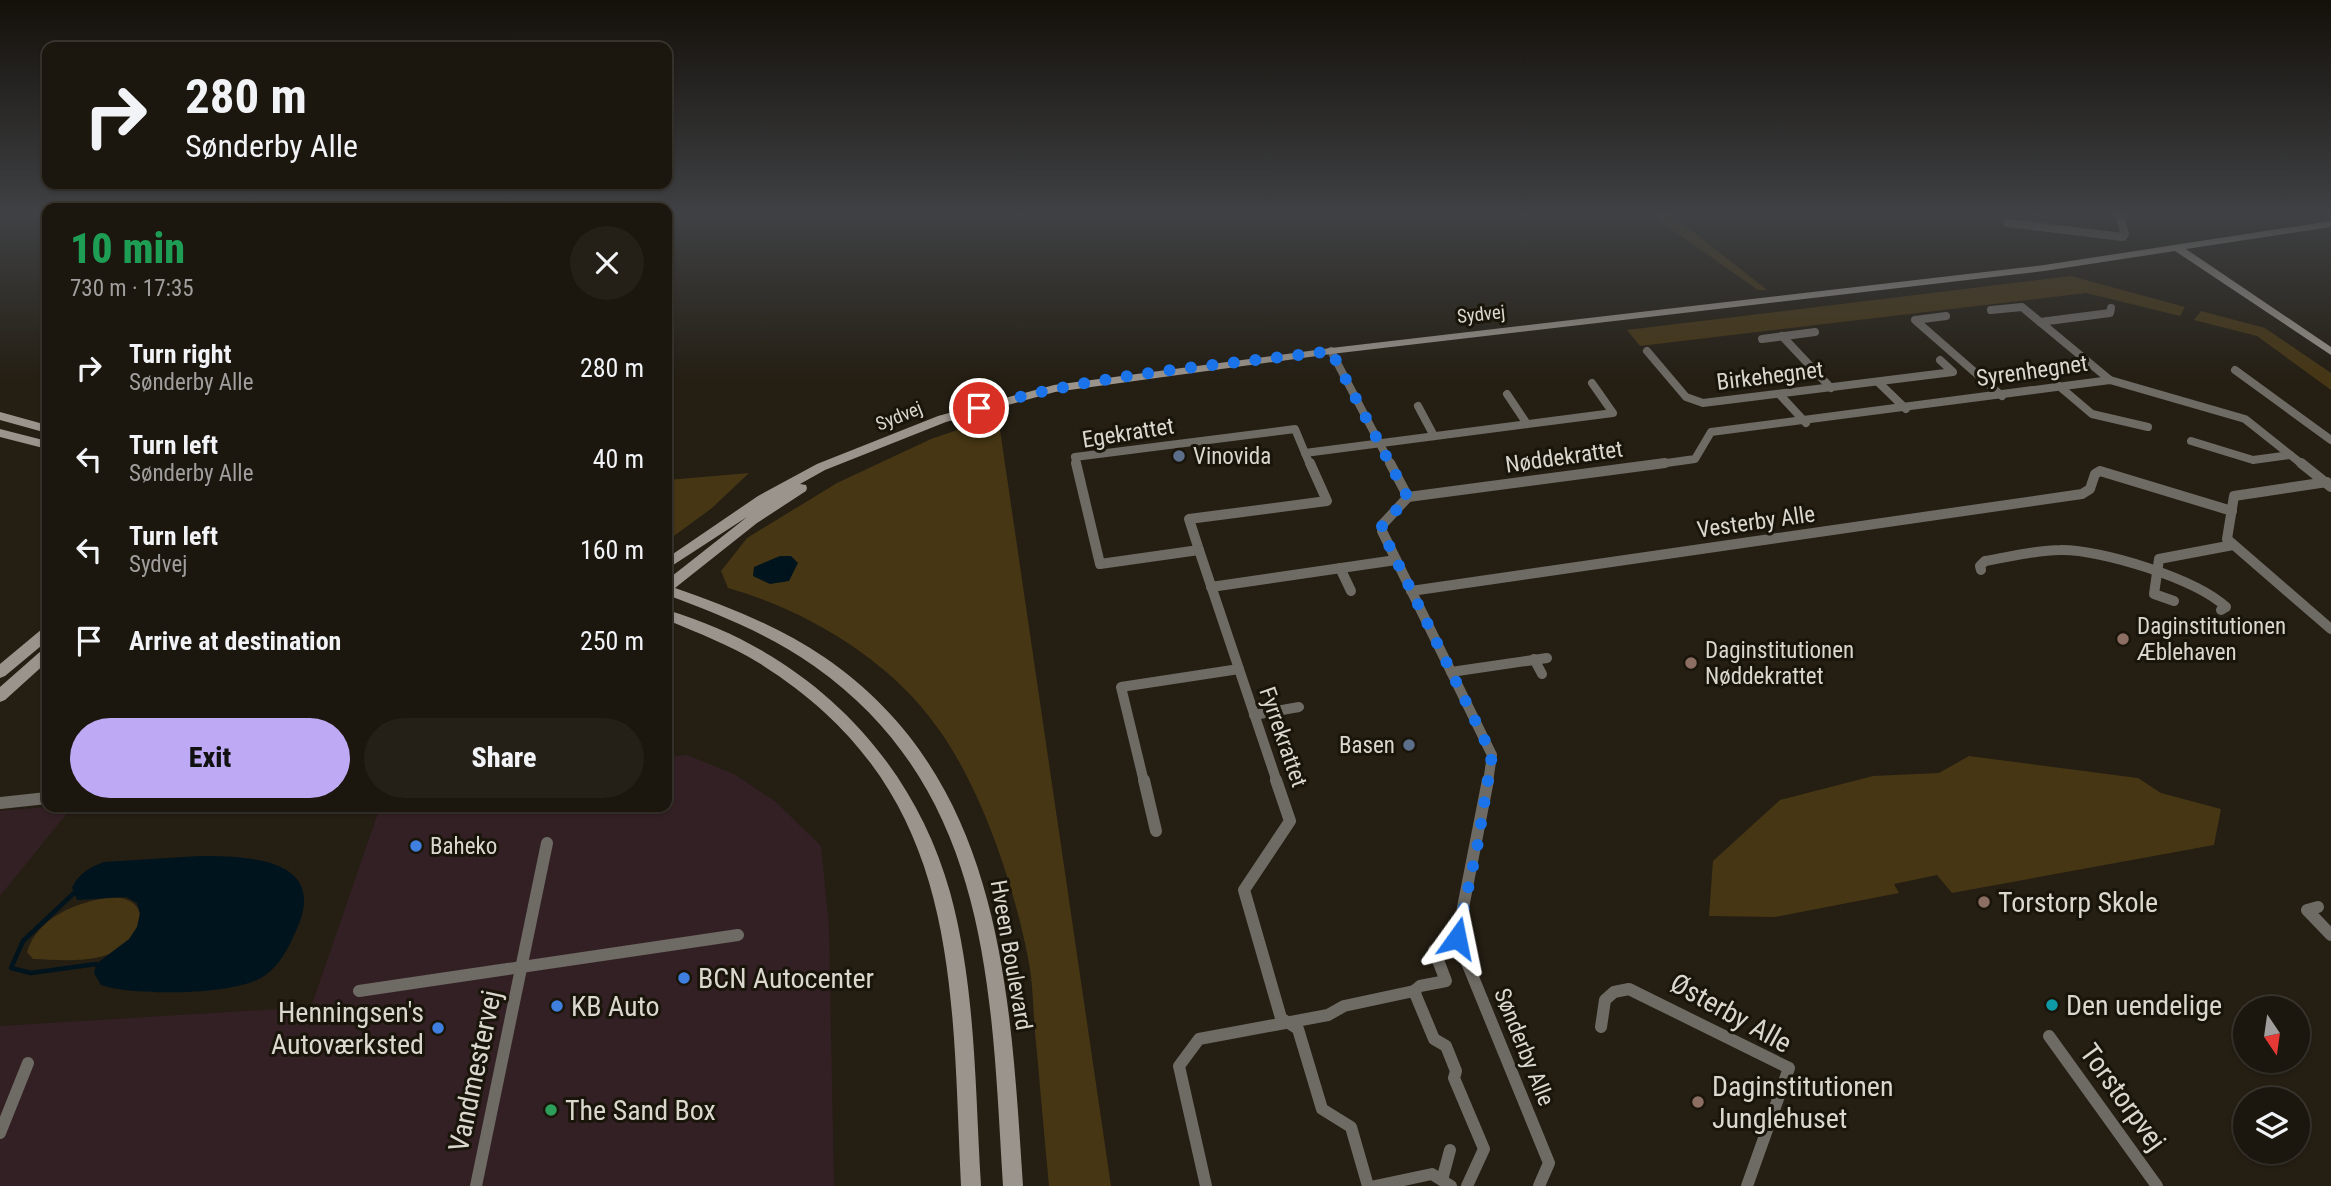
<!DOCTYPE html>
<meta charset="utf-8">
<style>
:root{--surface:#1b160e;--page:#241f17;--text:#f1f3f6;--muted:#a09f9e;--line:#39352e;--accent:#bea9f5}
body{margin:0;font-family:"Roboto Condensed",sans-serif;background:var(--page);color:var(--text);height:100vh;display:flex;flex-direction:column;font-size:26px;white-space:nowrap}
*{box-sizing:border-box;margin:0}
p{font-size:23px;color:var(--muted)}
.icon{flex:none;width:38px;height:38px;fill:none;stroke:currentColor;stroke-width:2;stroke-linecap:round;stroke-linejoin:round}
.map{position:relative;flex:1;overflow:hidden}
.sheet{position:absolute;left:42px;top:203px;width:630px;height:609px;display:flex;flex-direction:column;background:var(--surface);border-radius:14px;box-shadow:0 2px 5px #0004,0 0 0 2px var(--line)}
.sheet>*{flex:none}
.hud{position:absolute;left:42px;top:42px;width:630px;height:147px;border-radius:14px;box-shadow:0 2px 5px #0004,0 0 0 2px var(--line);background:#1b160e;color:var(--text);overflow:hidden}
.needle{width:46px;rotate:167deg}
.controls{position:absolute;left:2233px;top:996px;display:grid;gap:14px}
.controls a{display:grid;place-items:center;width:77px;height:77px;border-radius:50%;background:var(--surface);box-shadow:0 2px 5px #0004,0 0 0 2px var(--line);font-size:35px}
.pin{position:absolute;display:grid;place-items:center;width:60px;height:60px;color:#fff;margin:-30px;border:4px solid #fff;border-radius:50%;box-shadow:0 2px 7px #0007}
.me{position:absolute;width:77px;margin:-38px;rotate:12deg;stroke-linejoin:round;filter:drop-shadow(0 0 5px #0008)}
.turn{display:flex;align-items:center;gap:24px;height:147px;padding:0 28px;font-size:32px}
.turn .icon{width:91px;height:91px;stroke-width:2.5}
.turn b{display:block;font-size:49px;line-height:60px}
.round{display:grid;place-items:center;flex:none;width:74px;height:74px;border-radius:37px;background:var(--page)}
.headline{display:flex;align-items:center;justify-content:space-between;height:119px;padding:0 28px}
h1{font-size:42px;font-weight:800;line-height:52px;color:#1e9e55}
.cta{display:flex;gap:14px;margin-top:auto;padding:14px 28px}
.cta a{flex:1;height:80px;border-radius:42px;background:var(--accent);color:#111;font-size:28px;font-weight:800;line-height:80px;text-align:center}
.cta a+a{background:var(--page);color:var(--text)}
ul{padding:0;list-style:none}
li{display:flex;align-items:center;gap:21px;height:91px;padding:0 28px}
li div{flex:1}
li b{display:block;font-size:26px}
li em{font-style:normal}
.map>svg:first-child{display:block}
.industrial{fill:#332024}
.green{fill:#463614}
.water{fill:#00141e}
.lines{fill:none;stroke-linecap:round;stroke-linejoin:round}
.stream{stroke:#00141e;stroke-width:4.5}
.street-far2{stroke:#6e6a64;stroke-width:8}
.street-far1{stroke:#6e6a64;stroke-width:10}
.street{stroke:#6e6a64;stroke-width:12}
.secondary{fill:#9b948c;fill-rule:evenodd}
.route{stroke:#1a73e8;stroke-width:12;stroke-dasharray:0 21.6}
.service-dot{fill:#5c6f8a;stroke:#1a150a;stroke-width:2.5}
.education-dot{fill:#8d6e63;stroke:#1a150a;stroke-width:2.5}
.shop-dot{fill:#3f7fe0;stroke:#1a150a;stroke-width:2.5}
.culture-dot{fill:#0f9aa8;stroke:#1a150a;stroke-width:2.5}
.leisure-dot{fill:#2e9e5b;stroke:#1a150a;stroke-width:2.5}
.labels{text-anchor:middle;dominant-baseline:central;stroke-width:6;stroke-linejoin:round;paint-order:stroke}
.far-street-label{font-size:19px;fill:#dad7cf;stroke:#1a150a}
.street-label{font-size:23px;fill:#dad7cf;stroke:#1a150a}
.poi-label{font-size:23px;fill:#dad7cf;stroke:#1a150a;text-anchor:start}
.near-poi-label{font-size:28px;fill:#dad7cf;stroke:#1a150a;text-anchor:start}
.near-street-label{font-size:28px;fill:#dad7cf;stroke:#1a150a}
</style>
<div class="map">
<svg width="2331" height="1186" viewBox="0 0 2331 1186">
<rect width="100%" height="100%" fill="#241e13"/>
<g class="industrial">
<path d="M687,755L734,774L776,802L821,846L829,927L834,1186H0V1026L311,1007L380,807H667V757Z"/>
<path d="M47,807H72L0,896V811Z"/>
</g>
<g class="green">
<path d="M1651,215H1672L1767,290H1758Z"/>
<path d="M2071,276L2185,307L2180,316L2086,293L1640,346L1627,330Z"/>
<path d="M2201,311L2265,328L2331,373V390L2257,336L2194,320Z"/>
<path d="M998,416L1111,1186H1049C1044,1135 1040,1084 1035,1032C1033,1008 1033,982 1028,958C1014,885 981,787 937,727C890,660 806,610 728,588L721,571L747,538L837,483L931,439Z"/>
<path d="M749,473L712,508L667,541V480Z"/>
<path d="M1969,756L2138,778L2161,793L2221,809L2214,845L1952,893L1937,875L1894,884L1899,893L1775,917L1709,916L1713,861L1780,800L1873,776L1939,773Z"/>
<path d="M110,897C150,897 147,930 119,949C98,964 58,960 33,959L27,952C38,917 75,903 110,897Z"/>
</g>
<g class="water">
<path d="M780,556H791L798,563L789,581L770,584L753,576L754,567Z"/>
<path d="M200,856C251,856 331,859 295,933C288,949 279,966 264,976C235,996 134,996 101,985L94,973L96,964L129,939L137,927L140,913L137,903L126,897L77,900L72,888C78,874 90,867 104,862Z"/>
</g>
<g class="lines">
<path class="stream" d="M73,894L23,941L11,968L31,973L96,964"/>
<g class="street-far2">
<path d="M2007,223L2123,237L2125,234L2119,215"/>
<path d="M1991,310L2022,307L2110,380"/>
<path d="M1946,316L1915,320L2002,396"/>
<path d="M2040,322L2110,313L2111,308"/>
<path d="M1782,336L1831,388"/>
<path d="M1762,339L1815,332"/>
<path d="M1331,351L1391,465"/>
<path d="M1647,351L1686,397L1703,403L1953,372L1940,360"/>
<path d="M2235,370L2331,440"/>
<path d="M1878,382L1906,409"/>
<path d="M2059,386L2092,414L2148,427"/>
<path d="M1507,394L1527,424"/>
<path d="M1780,395L1806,423"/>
<path d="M1418,406L1434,436"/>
<path d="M2191,441L2253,460L2290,455"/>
<path d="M1305,453L1310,465"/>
<path d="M1305,453L1613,413L1592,383"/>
<path d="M1077,465L1075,457L1295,429L1305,453"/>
<path d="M1652,465L1695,459L1711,432L2110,380L2245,419L2303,465"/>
</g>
<g class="street-far1">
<path d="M1076,463L1100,564L1199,550L1189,519L1327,501L1310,463"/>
<path d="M1390,463L1408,497L1382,525V531L1492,755L1488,782"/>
<path d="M2301,463L2331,487"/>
<path d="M2327,482L2234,496L2227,539L2331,629"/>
<path d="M1408,497L1665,463"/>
<path d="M1199,550L1277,782"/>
<path d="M1340,568L1351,591"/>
<path d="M1981,570L1980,566L1985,561C2010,557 2035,550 2060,550C2101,549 2196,579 2226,607L2221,610"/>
<path d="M1211,587L1396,560"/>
<path d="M1411,591L2082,494L2090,489L2095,474L2100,471L2232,511"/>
<path d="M2174,601L2154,594L2159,559L2233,545"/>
<path d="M1534,659L1542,674"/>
<path d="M1451,672L1547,658"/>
<path d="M1254,715L1299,707"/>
<path d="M1144,782L1121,687L1239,669"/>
</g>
<g class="street">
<path d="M1144,780L1156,831"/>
<path d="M1276,780L1290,821L1244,890L1281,1018L1298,1029L1322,1109L1351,1127L1368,1186"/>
<path d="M1488,780L1457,938L1549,1163L1539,1186"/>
<path d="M0,803L47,798"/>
<path d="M2318,907L2307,910L2331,935"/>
<path d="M359,991L738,935"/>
<path d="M1414,991L1420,986L1446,981L1434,950"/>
<path d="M1601,1027L1605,1000L1614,992L1629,989L1789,1068L1747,1186"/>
<path d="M2049,1036L2157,1186"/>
<path d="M0,1133L28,1063"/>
<path d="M1442,1180L1450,1150"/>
<path d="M476,1186L547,843"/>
<path d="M1206,1186L1179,1066L1199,1039L1328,1015L1344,1006L1414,991L1434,1039L1446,1046L1456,1071L1454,1078L1484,1149L1467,1186"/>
<path d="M1375,1186L1432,1174L1451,1186"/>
</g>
<g class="secondary">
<path d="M2331,221V227L2186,249L2331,347V355L2175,251L2044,271L1331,354L1055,392L946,422L825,470L800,484L806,485L807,488L806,491L757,523L675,588C727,606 778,626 824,657C1003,779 1010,991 1023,1186H1003C991,991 991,791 814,666C769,634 718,614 667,595V580L747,517L787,491L667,569V558L758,496L817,464L938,416L1054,385L1331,348L2044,265Z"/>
<path d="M0,412L47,425V433L0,420Z"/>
<path d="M0,429L47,441V449L0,437Z"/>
<path d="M667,610C805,651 911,753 950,892C976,987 975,1088 981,1186H961C951,975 961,789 759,663C730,645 698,633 667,620Z"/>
<path d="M47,628V641L5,676L0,678V664L42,629Z"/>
<path d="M47,649V662L5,700L0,702V687L42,650Z"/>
</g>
</g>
<linearGradient id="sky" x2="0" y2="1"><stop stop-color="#14100a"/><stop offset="0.56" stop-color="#3f4144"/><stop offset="1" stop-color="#3f4144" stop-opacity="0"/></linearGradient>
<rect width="2331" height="381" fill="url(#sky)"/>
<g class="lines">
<path class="route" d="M979,408C1093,374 1214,366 1331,351L1408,498L1382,525V531L1492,755L1477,848L1457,938"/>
</g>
<g class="service-dot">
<circle cx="1179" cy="456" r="7"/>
<circle cx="1409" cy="745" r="7"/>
</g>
<g class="education-dot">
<circle cx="2123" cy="639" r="7"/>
<circle cx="1691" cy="663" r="7"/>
<circle cx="1984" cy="902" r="7"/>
<circle cx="1698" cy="1102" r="7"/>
</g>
<g class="shop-dot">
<circle cx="416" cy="846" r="7"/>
<circle cx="684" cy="978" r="7"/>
<circle cx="557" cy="1006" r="7"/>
<circle cx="438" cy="1028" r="7"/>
</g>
<circle class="culture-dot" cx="2052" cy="1005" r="7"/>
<circle class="leisure-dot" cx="551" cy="1110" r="7"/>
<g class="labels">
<g class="far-street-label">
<text transform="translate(1481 314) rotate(-6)">Sydvej</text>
<text transform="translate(899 416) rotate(-22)">Sydvej</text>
</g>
<g class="street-label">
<text transform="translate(2032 371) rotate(-8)">Syrenhegnet</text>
<text transform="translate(1770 376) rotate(-7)">Birkehegnet</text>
<text transform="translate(1128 433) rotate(-9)">Egekrattet</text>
<text transform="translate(1564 457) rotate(-8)">Nøddekrattet</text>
<text transform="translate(1756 522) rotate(-8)">Vesterby Alle</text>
<text transform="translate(1283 737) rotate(71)">Fyrrekrattet</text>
<text transform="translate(1011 955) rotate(80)">Hveen Boulevard</text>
<text transform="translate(1524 1047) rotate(68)">Sønderby Alle</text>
</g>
<g class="poi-label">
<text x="1193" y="456">Vinovida</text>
<text x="2137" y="626">Daginstitutionen<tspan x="2137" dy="26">Æblehaven</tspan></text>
<text x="1705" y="650">Daginstitutionen<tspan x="1705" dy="26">Nøddekrattet</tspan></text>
<text x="1395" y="745" text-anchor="end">Basen</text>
<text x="430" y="846">Baheko</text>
</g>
<g class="near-poi-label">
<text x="1998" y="902">Torstorp Skole</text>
<text x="698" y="978">BCN Autocenter</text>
<text x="2066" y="1005">Den uendelige</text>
<text x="571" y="1006">KB Auto</text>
<text x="424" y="1012" text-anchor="end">Henningsen's<tspan x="424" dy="32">Autoværksted</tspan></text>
<text x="1712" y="1086">Daginstitutionen<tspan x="1712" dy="32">Junglehuset</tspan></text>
<text x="565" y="1110">The Sand Box</text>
</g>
<g class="near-street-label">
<text transform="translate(1731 1013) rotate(29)">Østerby Alle</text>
<text transform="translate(475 1071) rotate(-78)">Vandmestervej</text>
<text transform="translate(2123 1097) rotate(54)">Torstorpvej</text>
</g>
</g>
</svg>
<div class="controls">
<a><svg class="needle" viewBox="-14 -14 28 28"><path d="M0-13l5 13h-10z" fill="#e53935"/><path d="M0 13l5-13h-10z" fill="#a09f9e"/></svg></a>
<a><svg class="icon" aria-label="layers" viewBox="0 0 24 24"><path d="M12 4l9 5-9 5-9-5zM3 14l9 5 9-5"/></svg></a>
</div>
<div class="pin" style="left:979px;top:408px;background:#d93025"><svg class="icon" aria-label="arrive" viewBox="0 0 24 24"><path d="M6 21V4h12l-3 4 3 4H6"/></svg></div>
<svg class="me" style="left:1457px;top:938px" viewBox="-20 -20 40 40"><path d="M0-17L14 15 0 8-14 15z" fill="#1a73e8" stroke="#fff" stroke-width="4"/></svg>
<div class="hud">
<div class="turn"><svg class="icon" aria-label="right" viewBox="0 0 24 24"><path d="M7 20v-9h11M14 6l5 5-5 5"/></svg><div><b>280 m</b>Sønderby Alle</div></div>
</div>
<section class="sheet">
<div class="headline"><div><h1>10 min</h1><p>730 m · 17:35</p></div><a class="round"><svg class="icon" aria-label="close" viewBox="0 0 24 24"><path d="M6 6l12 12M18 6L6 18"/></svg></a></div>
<ul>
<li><svg class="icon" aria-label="right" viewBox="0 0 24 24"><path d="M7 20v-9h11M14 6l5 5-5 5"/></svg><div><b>Turn right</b><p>Sønderby Alle</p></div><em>280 m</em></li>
<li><svg class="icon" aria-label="left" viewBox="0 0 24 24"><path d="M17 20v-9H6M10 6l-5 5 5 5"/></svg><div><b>Turn left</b><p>Sønderby Alle</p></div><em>40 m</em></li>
<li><svg class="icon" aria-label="left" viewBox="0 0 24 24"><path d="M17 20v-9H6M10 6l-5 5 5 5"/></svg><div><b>Turn left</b><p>Sydvej</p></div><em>160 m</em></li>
<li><svg class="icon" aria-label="arrive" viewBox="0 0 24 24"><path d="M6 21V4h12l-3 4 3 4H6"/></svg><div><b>Arrive at destination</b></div><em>250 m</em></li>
</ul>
<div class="cta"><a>Exit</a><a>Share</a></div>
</section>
</div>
